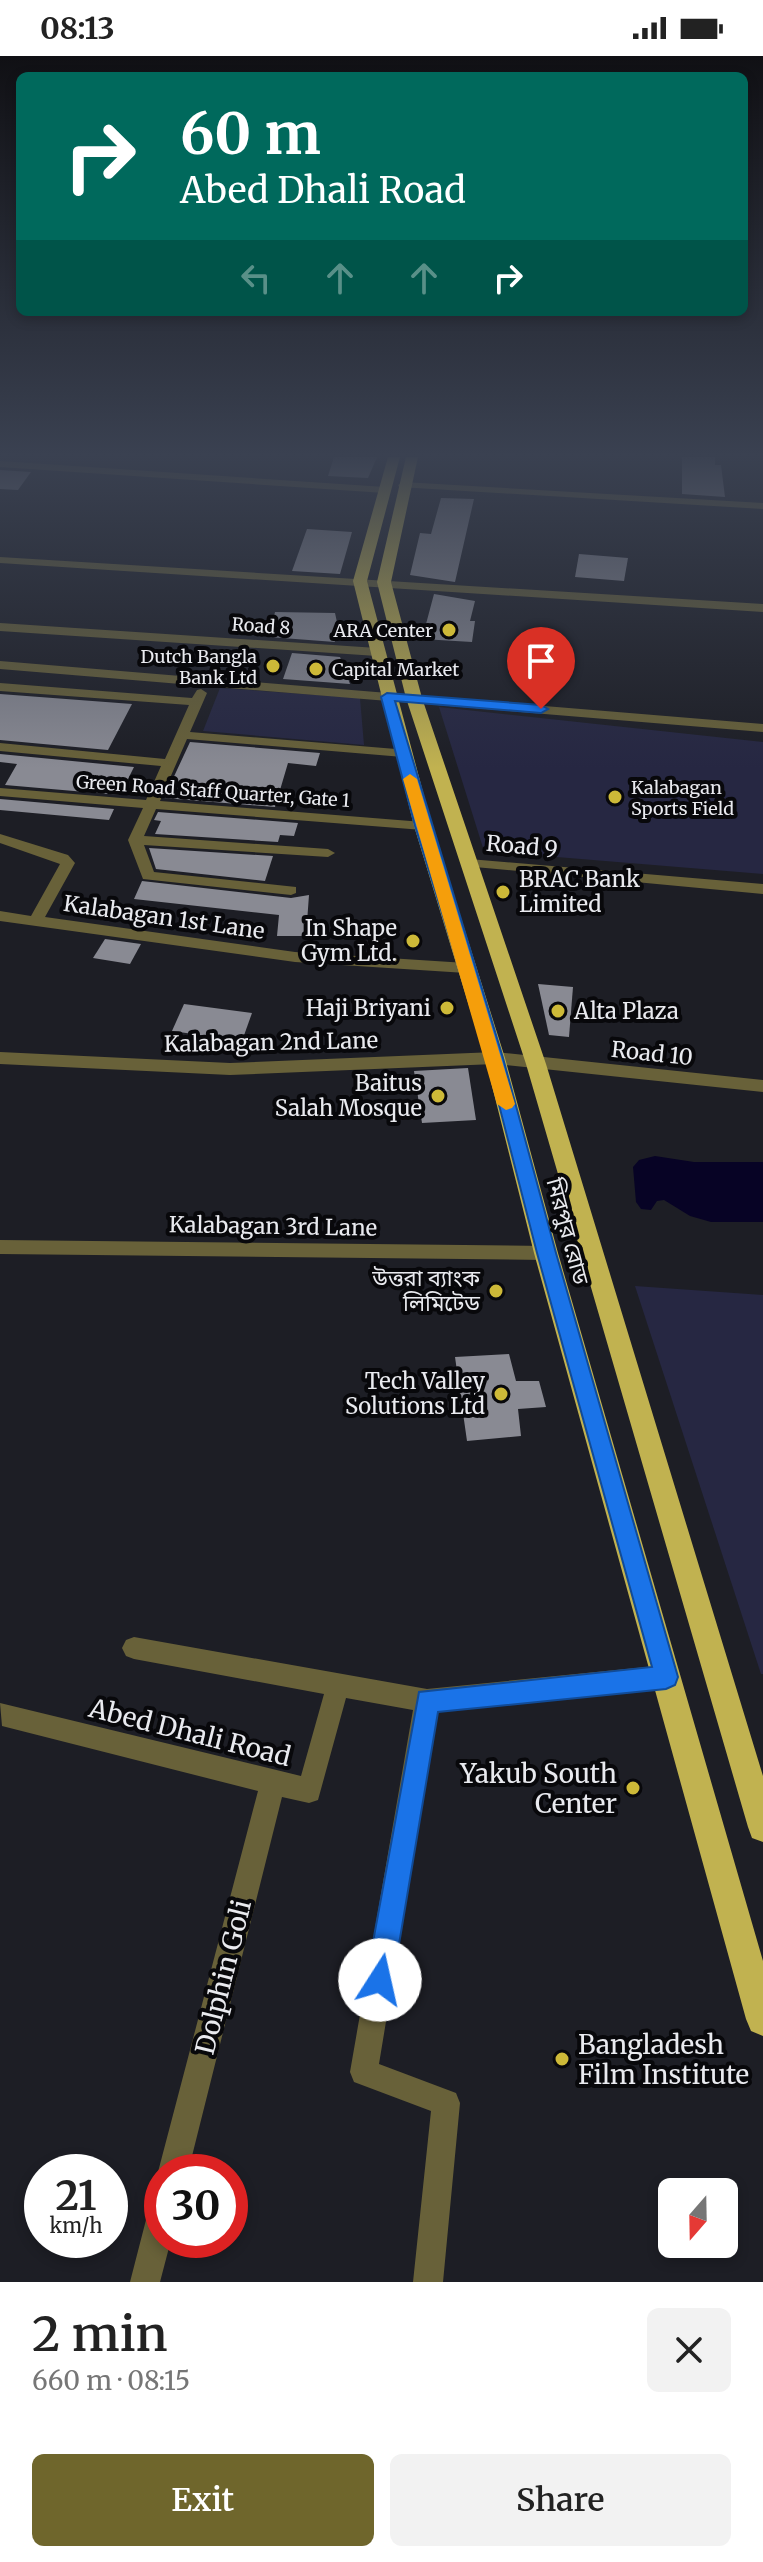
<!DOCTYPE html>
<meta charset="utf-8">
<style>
:root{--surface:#fff;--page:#f2f2f2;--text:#222;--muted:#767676;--accent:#6f662c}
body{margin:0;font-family:Merriweather,"Noto Sans Bengali",serif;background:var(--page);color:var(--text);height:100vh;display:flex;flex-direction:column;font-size:30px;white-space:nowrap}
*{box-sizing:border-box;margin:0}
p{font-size:26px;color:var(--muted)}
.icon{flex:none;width:44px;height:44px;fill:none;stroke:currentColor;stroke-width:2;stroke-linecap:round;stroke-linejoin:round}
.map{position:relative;height:2226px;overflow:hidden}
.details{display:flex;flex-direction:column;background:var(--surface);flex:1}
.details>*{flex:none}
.banner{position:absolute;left:16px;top:16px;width:732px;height:244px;border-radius:12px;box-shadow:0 4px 12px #0003;background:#00695c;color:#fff;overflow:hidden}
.needle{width:52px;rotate:200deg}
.fabs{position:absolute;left:658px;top:2122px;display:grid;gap:16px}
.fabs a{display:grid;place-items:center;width:80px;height:80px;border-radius:12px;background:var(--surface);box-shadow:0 4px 12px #0003;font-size:40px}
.speed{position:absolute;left:24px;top:2098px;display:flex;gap:16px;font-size:40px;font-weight:700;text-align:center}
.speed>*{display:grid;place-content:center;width:104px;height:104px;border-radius:50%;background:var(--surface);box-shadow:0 4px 12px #0003;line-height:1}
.speed small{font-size:20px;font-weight:400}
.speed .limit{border:12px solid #d22;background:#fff;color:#111}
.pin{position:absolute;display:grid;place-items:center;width:68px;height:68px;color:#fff;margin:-82px -34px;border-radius:50% 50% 50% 0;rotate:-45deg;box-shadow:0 0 8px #0007}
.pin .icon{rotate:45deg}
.me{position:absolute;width:88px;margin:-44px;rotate:10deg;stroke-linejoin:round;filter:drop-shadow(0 0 6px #0008)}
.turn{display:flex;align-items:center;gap:28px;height:168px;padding:0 32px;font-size:36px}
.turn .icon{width:104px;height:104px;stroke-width:2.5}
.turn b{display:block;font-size:56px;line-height:68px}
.lanes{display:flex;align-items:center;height:76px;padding:0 32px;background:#0003;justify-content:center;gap:40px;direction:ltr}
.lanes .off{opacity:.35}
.round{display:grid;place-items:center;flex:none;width:84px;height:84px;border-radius:12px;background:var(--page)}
.headline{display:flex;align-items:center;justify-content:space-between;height:136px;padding:0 32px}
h1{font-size:48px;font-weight:600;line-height:60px}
.button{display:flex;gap:16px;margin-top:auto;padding:16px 32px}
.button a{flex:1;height:92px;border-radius:12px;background:var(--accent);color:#fff;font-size:32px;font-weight:600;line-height:92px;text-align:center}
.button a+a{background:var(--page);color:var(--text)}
.status{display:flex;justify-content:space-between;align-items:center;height:56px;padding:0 40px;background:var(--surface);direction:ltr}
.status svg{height:22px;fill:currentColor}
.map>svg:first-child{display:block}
.green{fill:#262742}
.water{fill:#070325}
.building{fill:#898a93}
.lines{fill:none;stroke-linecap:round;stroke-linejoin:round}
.minor{fill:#686139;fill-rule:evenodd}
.trunk{fill:#c1b250;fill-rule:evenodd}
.route{fill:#1a73e8;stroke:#114b97;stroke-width:2}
.slow{fill:#f59e0b}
.poi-dot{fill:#cdb938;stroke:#08080b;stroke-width:3}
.labels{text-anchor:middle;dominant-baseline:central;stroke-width:8;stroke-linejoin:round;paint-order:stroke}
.far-street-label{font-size:18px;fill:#e9eaef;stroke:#08080b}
.far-poi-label{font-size:18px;fill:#e9eaef;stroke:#08080b;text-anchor:end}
.street-label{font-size:22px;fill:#e9eaef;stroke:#08080b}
.poi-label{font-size:22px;fill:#e9eaef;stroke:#08080b;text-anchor:end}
.near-street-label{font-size:26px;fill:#e9eaef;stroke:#08080b}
.near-poi-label{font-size:26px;fill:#e9eaef;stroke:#08080b;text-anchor:end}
</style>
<div class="status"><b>08:13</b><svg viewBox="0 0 49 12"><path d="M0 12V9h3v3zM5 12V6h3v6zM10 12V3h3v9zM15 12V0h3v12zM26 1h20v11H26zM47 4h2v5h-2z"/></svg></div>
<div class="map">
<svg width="763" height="2226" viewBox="0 0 763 2226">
<rect width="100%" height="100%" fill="#1d1e25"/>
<g class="green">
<path d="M220,632L360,642L364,689L203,675Z"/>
<path d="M439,651L763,686V818L484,795Z"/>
<path d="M635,1230L763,1239V1618H761Z"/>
</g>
<path class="water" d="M655,1100L694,1106H763V1166H711L690,1160L664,1144L657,1145L651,1154L641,1153L636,1146L633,1111L639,1104Z"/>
<g class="building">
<path d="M334,401H377L368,422L328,420Z"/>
<path d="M682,401H715V409H721L725,441L682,438Z"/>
<path d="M0,414L31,416L18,434L0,433Z"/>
<path d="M441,442L474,443L455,526L410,519L420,477L431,478Z"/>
<path d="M307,473L352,476L340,518L292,515Z"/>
<path d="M579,498L628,502L624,525L575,521Z"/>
<path d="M434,538L475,545L470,565H475L472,586L422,583Z"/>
<path d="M275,556L335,557L340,580L332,579L335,586L269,581Z"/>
<path d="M292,597L340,601L350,628L283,623Z"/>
<path d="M0,638L132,648L108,694L0,684Z"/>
<path d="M190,686L320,697L316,710L288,707L275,751L164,742Z"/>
<path d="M0,698L134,711L120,739L5,729L17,708L0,706Z"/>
<path d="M0,743L114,753L109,764L0,754Z"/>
<path d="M158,756L298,767L294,780L280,779L278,786L155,778L161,765L154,764Z"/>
<path d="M149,792L273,800L265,825L156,813Z"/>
<path d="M142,825L291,842L309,839L306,880H277L279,859L134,843Z"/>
<path d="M105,883L141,888L130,908L93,902Z"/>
<path d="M538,928L573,931L569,981L549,979Z"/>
<path d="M184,948L252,957L242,985L172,975Z"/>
<path d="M468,1012L476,1064L422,1067L414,1015Z"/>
<path d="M509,1298L516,1325H539L546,1351L518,1353L521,1380L467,1385L455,1301Z"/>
</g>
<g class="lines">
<g class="minor">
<path d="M0,405L385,431L390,434L385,437L0,411Z"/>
<path d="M403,426L763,447V453L399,431L398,429Z"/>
<path d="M0,501L763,548V556L0,507Z"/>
<path d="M0,567L377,592L383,596L377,600L0,575Z"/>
<path d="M0,605L763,668V676L0,613Z"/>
<path d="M0,627L192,642L197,634L201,633L207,637L190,676L408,694V700L403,701L187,683L160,745L423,766L430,770L423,774L156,753L144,780L328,793L335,797L328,801L144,789L154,816L296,831V837L291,839L143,823L128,784L143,752L0,740V732L146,744L161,710L0,695V687L165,703L189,649L0,635Z"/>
<path d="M0,778L68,799L75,807L45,861L295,896L466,907L474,912L466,917L295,906L0,865V855L31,860L60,808L0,787Z"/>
<path d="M469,803L763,828V838L464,810V804Z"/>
<path d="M0,996L230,1007L495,996L763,1024V1036L495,1008L230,1019L0,1008Z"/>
<path d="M0,1184L546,1190L553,1192L555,1197L553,1202L546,1204L0,1198Z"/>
<path d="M134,1581L427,1633L666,1609L674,1613L678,1621L674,1629L666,1633L437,1656L379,2008L456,2037L460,2047L443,2226H413L431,2055L354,2026L350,2016L413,1654L346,1642L318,1744L309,1747L282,1741L188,2116H162V2125L158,2116L258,1735L2,1670L0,1647L301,1720L324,1638L134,1603L126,1600L122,1592L126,1584Z"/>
<path d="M162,2145V2184H171L160,2226H130L147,2160L152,2150Z"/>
</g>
<g class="trunk">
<path d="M388,401H400L367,525L432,770L505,1002L558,1197L763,1905V1980L751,1975L746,1963L534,1197L485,1002L414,770L353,525Z"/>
<path d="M406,401H418L391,526L422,642L546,1008L763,1720V1786L752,1782L748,1771L526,1008L406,642L377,526Z"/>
</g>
</g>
<linearGradient id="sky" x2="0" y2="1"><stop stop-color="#101014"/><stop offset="0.56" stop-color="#3a4151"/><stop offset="1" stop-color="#3a4151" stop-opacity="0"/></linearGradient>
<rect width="763" height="712" fill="url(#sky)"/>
<path class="route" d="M387,637L541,649L548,653L541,657L395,645L503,1002L556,1197L678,1621L675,1629L666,1633L438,1656L393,1924L389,1933L380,1937L370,1933L366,1924L419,1636L652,1611L537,1197L487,1002L415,770L381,641Z"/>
<path class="slow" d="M410,718L417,723L515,1048L512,1052L506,1054L497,1048L403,723Z"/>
<g class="poi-dot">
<circle cx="449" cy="574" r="8"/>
<circle cx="273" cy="610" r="8"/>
<circle cx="316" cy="613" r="8"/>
<circle cx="615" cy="741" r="8"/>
<circle cx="503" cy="836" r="8"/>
<circle cx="413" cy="885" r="8"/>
<circle cx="447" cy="952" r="8"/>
<circle cx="558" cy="955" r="8"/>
<circle cx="438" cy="1040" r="8"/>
<circle cx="496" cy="1235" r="8"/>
<circle cx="501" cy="1338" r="8"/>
<circle cx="633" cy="1732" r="8"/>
<circle cx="562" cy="2003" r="8"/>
</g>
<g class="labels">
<g class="far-street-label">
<text transform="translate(261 570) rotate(4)">Road 8</text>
<text transform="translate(213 735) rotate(4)">Green Road Staff Quarter, Gate 1</text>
</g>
<g class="far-poi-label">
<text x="433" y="574">ARA Center</text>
<text x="257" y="600">Dutch Bangla<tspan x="257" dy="21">Bank Ltd</tspan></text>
<text x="332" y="613" text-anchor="start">Capital Market</text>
<text x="631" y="731" text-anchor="start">Kalabagan<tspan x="631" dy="21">Sports Field</tspan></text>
</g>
<g class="street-label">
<text transform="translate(522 790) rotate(5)">Road 9</text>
<text transform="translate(164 861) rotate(8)">Kalabagan 1st Lane</text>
<text transform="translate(271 986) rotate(-1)">Kalabagan 2nd Lane</text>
<text transform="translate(652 997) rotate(6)">Road 10</text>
<text transform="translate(273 1170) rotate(1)">Kalabagan 3rd Lane</text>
<text transform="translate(568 1175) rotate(75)">মিরপুর রোড</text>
</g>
<g class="poi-label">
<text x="519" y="823" text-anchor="start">BRAC Bank<tspan x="519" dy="25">Limited</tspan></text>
<text x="397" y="872">In Shape<tspan x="397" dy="25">Gym Ltd.</tspan></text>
<text x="431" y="952">Haji Briyani</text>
<text x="574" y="955" text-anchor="start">Alta Plaza</text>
<text x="422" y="1027">Baitus<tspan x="422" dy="25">Salah Mosque</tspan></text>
<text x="480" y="1222">উত্তরা ব্যাংক<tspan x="480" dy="25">লিমিটেড</tspan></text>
<text x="485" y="1325">Tech Valley<tspan x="485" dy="25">Solutions Ltd</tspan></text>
</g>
<g class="near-street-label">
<text transform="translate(190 1676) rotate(14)">Abed Dhali Road</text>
<text transform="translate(223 1921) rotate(-76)">Dolphin Goli</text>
</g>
<g class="near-poi-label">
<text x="617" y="1717">Yakub South<tspan x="617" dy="30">Center</tspan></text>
<text x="578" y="1988" text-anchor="start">Bangladesh<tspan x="578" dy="30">Film Institute</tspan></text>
</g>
</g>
</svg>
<div class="fabs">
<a><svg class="needle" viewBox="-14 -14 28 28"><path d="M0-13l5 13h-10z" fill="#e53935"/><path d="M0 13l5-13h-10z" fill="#767676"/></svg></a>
</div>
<div class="speed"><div>21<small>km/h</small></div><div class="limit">30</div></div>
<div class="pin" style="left:541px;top:653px;background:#d93025"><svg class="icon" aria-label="arrive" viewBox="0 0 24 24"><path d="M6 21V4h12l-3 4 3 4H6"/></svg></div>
<svg class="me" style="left:380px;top:1924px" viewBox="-20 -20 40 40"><circle r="19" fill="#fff"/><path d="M0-13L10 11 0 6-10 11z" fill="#1a73e8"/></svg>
<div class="banner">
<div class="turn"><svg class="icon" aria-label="right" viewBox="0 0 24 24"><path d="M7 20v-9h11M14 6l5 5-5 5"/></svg><div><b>60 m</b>Abed Dhali Road</div></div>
<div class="lanes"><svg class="icon off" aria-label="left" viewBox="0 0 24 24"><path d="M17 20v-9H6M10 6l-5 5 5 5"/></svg><svg class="icon off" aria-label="ahead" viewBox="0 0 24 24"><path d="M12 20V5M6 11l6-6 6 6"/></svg><svg class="icon off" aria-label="ahead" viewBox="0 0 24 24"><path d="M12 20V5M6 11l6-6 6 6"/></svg><svg class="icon" aria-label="right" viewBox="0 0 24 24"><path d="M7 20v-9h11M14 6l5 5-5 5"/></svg></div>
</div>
</div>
<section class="details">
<div class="headline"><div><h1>2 min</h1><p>660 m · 08:15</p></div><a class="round"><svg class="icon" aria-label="close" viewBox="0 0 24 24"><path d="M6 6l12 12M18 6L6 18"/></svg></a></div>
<div class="button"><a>Exit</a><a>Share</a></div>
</section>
